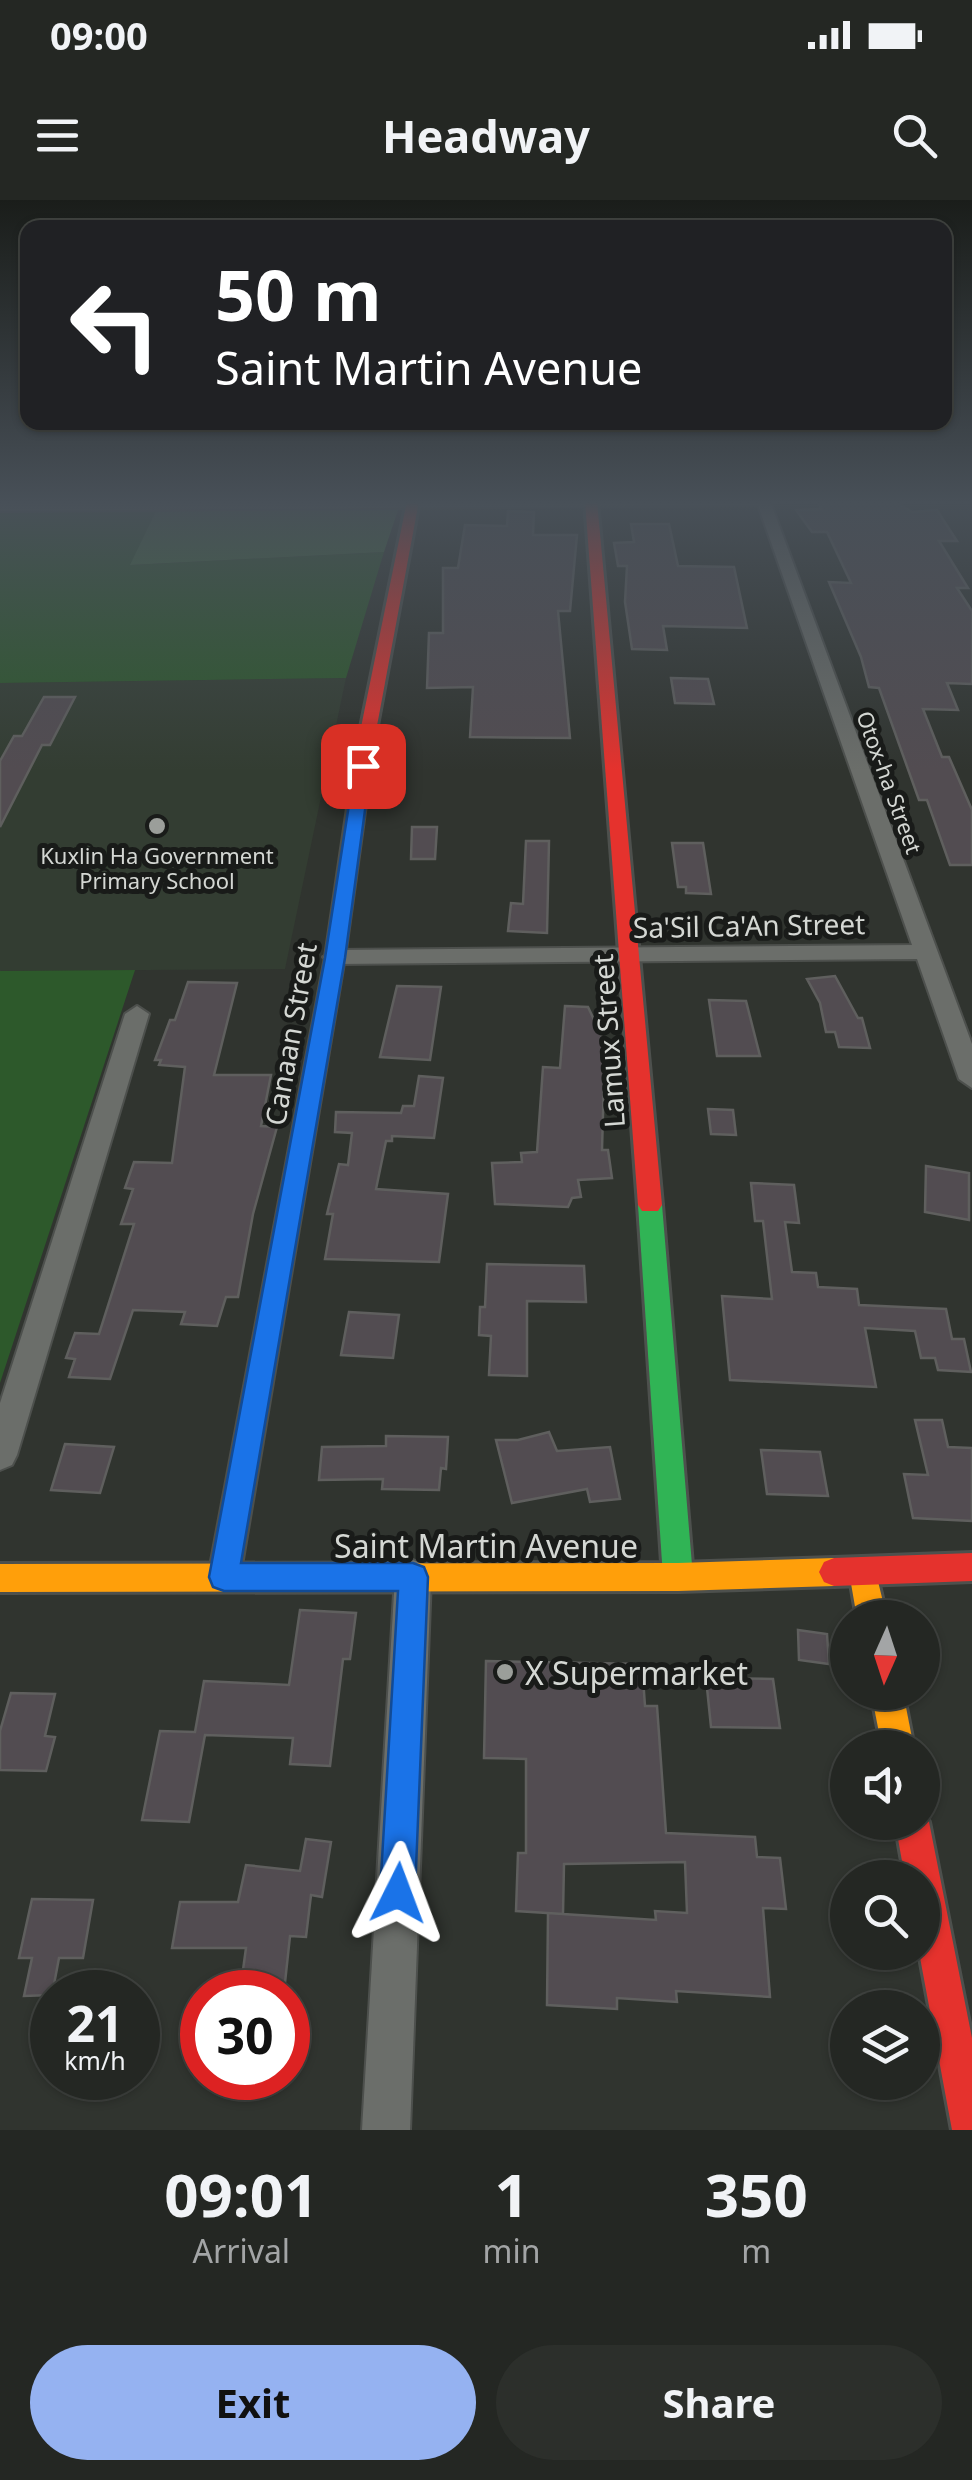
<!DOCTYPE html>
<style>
:root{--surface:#242723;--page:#2c2f2b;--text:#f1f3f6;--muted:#a3a5a6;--line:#414441;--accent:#95b2f1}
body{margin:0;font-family:"Noto Sans",sans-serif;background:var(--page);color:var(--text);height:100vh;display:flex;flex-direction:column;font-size:38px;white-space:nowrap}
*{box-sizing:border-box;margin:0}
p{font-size:32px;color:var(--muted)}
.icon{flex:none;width:55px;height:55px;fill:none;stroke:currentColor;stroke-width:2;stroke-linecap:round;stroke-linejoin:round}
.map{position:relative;height:1930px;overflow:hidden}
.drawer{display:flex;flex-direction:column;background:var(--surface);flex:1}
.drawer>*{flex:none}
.guide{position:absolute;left:20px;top:20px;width:932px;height:210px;border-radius:20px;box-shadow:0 2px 8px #0004,0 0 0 2px var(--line);background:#202124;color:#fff;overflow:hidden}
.needle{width:65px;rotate:183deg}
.controls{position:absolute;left:830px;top:1400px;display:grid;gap:20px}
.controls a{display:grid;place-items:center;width:110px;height:110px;border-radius:50%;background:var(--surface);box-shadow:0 2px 8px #0004,0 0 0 2px var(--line);font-size:50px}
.speed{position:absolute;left:30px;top:1770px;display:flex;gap:20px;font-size:50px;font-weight:700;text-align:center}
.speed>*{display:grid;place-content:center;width:130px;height:130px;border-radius:50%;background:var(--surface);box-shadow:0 2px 8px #0004,0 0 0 2px var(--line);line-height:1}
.speed small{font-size:25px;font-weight:400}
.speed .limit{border:15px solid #d22;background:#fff;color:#111}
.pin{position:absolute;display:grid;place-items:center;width:85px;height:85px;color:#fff;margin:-42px;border-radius:20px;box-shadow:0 5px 15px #0006}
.me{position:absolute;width:110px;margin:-55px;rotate:3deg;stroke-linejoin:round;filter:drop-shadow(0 0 8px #0008)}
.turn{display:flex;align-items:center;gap:35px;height:210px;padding:0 30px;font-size:45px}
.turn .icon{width:130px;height:130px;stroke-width:2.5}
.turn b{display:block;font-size:70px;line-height:85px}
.eta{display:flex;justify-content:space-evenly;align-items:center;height:170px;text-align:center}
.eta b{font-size:60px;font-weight:700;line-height:70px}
.action{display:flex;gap:20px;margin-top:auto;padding:20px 30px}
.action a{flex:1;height:115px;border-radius:60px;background:var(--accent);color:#111;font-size:40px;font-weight:700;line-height:115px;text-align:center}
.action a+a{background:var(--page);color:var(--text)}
.status{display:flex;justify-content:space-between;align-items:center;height:70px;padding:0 50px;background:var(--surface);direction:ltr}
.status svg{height:28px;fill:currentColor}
header{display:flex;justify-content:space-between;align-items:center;height:130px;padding:0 30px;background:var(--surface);font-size:45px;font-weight:700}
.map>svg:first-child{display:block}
.built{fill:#333d32}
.green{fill:#2d592b}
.forest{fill:#41703f}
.building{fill:#524c51;stroke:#5f5f5e;stroke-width:2.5;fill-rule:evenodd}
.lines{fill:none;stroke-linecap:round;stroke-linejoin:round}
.street-casing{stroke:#4d504d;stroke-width:4}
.fast-casing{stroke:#4d504d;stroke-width:6}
.slow-casing{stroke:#4d504d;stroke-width:6}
.jam-casing{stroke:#4d504d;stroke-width:6}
.street{fill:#6b6e6a;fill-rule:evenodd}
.fast{fill:#30b455;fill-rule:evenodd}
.slow{fill:#ff9f0a;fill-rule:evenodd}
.jam{fill:#e5322d;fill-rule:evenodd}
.route{fill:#1a73e8;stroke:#114b97;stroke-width:2.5}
.poi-dot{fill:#9b9e9a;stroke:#191b19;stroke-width:4}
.labels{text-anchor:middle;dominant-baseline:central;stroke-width:10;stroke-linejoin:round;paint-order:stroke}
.far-street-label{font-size:22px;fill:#d4d7d3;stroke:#191b19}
.far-poi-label{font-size:22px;fill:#d4d7d3;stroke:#191b19}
.street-label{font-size:28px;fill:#d4d7d3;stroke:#191b19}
.near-street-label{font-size:32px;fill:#d4d7d3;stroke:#191b19}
.near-poi-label{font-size:32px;fill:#d4d7d3;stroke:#191b19;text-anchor:start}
</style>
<div class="status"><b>09:00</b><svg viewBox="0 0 49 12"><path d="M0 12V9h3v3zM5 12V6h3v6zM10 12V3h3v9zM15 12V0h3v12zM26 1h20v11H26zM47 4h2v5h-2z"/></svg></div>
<header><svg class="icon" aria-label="menu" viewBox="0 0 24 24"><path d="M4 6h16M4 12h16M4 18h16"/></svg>Headway<svg class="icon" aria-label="search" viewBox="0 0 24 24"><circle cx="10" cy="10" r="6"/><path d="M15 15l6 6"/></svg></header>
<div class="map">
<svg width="972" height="1930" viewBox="0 0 972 1930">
<rect width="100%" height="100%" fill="#30342f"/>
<path class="built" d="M346,478L285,769L0,771V483Z"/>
<g class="green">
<path d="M156,311L131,365L384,352L346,478L0,483V312Z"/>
<path d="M135,770L0,1183V771Z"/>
</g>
<path class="forest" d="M394,308L398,310L384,352L130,365L156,311Z"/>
<g class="building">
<path d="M899,304L912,312L937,310L957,341H939L968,388H957L972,411V484L947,483L958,510L923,509L942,557H949L972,610V665H950L927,600H919L879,488L869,487L861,457L829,382L851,383L827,332H812L796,310L822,309L819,305Z"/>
<path d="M508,311L534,312L533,335H577L570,411H558L570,538L470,537L473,487L427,488L429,433H443V368H458L465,325L507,326Z"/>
<path d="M631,324H669L678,366L734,367L747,428L663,426L667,450L632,449L625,402L627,366H618L614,343L634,342Z"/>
<path d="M671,478L708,479L714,504L675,503Z"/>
<path d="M44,497H75L50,545H42L0,627V561L14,536H22Z"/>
<path d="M412,627H437L435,659H411Z"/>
<path d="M526,641H549L547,733L508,731L511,703L523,704Z"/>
<path d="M672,643H703L711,694L686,693V687H678Z"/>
<path d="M835,776L858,818H862L870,848L839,847L835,832H826L820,803L807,779Z"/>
<path d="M188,782L237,783L214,875H271L261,926L277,927L253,1014L238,1097H226L217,1126L181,1124L185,1112L133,1110L110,1179L69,1177L75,1159L66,1158L75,1133L99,1134L134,1024H121L133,989L125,988L134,962L172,963L185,867L159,865L161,860H155L170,820H175Z"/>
<path d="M397,786L441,787L430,860L380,857Z"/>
<path d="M709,800L746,801L760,856H717Z"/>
<path d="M565,806L588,807L605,843L602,950H608L612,978L578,980L581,997L572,998L568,1007L495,1004L492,963L522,962L521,953L537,952L543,867L560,868Z"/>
<path d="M419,876L443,878L434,938L392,936V941H386L376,989L448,994L439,1062L325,1059L333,1014H327L339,964L348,965L352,933L335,932L336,912L401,913L403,906H414Z"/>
<path d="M708,909L733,910L736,935L711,934Z"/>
<path d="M926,966L969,973V1020L925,1012Z"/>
<path d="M751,983L794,985L799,1023L785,1022L792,1072L816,1073L818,1087L857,1089L859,1105L946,1109L952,1139H964L971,1172L938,1170L935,1158H921L915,1131L865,1128L876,1187L730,1180L722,1096L772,1099L763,1021H755Z"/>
<path d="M487,1064L584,1066L586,1102L527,1101V1176L489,1175L491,1136L479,1135L480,1107H485Z"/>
<path d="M349,1112L399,1115L393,1158L341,1155Z"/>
<path d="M915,1220H942L948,1247L972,1248V1321L913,1318L904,1274L928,1275Z"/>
<path d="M549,1232L557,1251L610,1247L620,1299L590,1302L587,1289L512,1303L496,1240H518Z"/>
<path d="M386,1236L448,1237L446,1269L441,1268L439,1290L382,1289L383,1279L319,1280L322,1247L386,1246Z"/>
<path d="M65,1244L114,1247L100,1293L51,1290Z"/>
<path d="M761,1250L820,1252L828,1296L767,1294Z"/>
<path d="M300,1410L356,1413L350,1459H343L330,1566L290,1564L293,1538L205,1535L189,1622L142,1620L160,1531L195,1532L204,1481L289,1485Z"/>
<path d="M798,1430L827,1434L829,1464L799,1460Z"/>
<path d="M486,1461L642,1464L645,1506H657L666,1633L755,1637L757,1657L780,1658L786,1709L763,1708L770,1797L676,1791L677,1802L617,1798V1809L547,1805L548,1713L563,1714L516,1711L518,1653H526V1559L484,1558ZM685,1662L687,1713L655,1711L656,1720L563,1714L564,1664Z"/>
<path d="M706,1478L773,1479L780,1528L711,1527Z"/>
<path d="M11,1493L55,1494L45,1536L55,1537L46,1571L0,1570V1531Z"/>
<path d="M306,1639L331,1642L322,1697L311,1695L306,1737L290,1736L284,1792H240L246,1748H172L180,1702H238L246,1665L300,1671Z"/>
<path d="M32,1699L93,1700L83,1758H59L52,1795L24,1796L32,1758H19Z"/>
</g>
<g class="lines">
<defs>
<g id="street">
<path d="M770,301L972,844V888L959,879L917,759L335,764L323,757L335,750L912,745L758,305L0,311V303Z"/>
<path d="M137,806L149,814L17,1255L12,1265L0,1270V1203L125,814Z"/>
<path d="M413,1360L426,1365L431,1377L410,1930H362L395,1377L400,1365Z"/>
</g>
<g id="fast">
<path d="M365,542L373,547L344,757L239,1377L234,1387L224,1391L214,1387L209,1377L326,757L357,547Z"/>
<path d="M650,996L658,999L662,1005L693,1377L688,1387L678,1391L668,1387L663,1377L638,1005L642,999Z"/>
</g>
<g id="slow">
<path d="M863,1357L873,1361L887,1418H857L849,1372L844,1382L834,1386L678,1391L0,1392V1364L678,1363L834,1358L844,1362L848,1371L853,1361Z"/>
<path d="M871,1492H903L914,1548H882Z"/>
</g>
<g id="jam">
<path d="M407,301H419L373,547L365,552L357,547Z"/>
<path d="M585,301H597L662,1005L658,1011H642L638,1005Z"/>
<path d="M972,1353V1381L834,1386L824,1382L819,1372L824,1362L834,1358Z"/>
<path d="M922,1610L929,1622L972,1838V1930H952L919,1752H922V1678H905L895,1622H922Z"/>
</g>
</defs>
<use href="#street" class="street-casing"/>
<use href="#fast" class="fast-casing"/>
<use href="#slow" class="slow-casing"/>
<use href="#jam" class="jam-casing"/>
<use href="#street" class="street"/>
<use href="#fast" class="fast"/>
<use href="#slow" class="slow"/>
<use href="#jam" class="jam"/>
</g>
<linearGradient id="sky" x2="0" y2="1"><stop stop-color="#1a1d1a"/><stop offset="0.53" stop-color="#485058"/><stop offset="1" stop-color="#485058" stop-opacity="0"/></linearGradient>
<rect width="972" height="571" fill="url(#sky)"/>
<path class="route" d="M363,561L371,566L345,758L241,1363H413L424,1367L428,1377L415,1693L410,1706L398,1711L385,1706L380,1693L398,1391H224L213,1387L209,1377L325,758L355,566Z"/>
<g class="poi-dot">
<circle cx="157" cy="626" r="10"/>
<circle cx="505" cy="1472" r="10"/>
</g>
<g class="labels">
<g class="far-street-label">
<text transform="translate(890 582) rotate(70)">Otox-ha Street</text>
</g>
<g class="far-poi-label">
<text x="157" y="655">Kuxlin Ha Government<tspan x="157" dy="25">Primary School</tspan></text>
</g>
<g class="street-label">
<text transform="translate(749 725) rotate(-1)">Sa'Sil Ca'An Street</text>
<text transform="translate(290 834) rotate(-80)">Canaan Street</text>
<text transform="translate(608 841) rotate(-94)">Lamux Street</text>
</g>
<g class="near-street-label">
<text x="486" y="1345">Saint Martin Avenue</text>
</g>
<g class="near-poi-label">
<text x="525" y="1472">X Supermarket</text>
</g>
</g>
</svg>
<div class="controls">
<a><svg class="needle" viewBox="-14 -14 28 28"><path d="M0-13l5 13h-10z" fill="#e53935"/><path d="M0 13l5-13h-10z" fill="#a3a5a6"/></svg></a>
<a><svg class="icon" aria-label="sound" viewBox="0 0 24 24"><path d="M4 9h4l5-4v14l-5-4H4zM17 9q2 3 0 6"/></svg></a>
<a><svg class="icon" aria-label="search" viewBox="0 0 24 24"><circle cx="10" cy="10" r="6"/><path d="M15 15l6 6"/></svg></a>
<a><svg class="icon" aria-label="layers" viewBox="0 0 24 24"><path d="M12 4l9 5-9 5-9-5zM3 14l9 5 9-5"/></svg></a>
</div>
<div class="speed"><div>21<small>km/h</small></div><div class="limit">30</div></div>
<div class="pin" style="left:363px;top:566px;background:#d93025"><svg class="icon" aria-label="arrive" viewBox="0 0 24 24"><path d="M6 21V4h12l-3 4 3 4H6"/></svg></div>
<svg class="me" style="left:398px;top:1693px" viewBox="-20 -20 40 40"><path d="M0-17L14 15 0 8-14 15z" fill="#1a73e8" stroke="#fff" stroke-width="4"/></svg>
<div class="guide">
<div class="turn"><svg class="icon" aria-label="left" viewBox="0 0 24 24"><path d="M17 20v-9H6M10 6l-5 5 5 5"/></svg><div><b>50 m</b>Saint Martin Avenue</div></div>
</div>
</div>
<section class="drawer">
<div class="eta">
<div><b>09:01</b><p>Arrival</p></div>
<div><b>1</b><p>min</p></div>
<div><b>350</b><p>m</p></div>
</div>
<div class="action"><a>Exit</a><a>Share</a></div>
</section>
